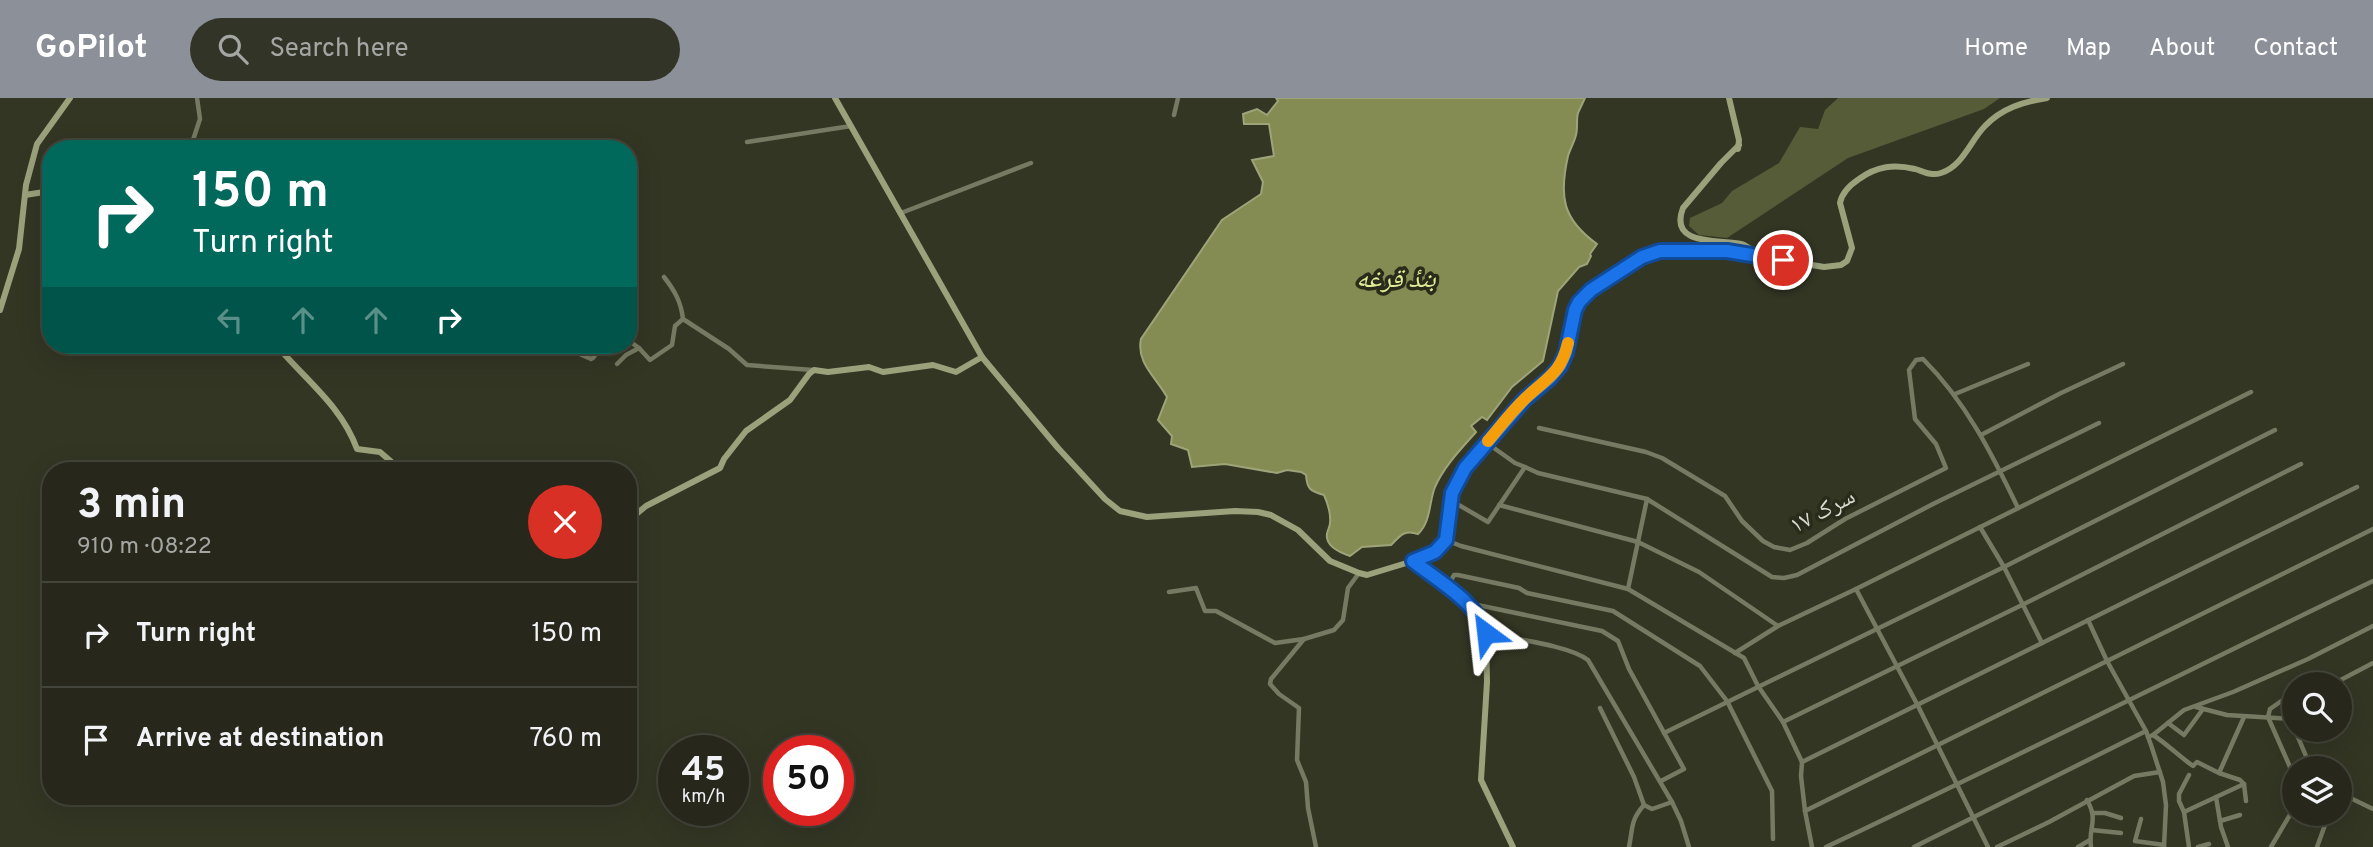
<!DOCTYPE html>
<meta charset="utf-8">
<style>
:root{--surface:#27281b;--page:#333428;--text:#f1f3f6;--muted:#a4a6a3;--line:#43443a;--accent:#8c9099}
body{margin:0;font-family:Overpass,"Noto Naskh Arabic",sans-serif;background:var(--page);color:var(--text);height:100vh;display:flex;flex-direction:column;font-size:26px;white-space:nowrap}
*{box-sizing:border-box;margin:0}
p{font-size:23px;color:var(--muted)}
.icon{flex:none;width:38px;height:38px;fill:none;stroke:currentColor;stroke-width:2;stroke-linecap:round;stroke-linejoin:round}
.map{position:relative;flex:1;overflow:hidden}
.drawer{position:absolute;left:42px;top:364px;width:595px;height:343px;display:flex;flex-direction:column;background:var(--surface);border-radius:28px;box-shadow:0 7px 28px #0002,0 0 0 2px var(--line)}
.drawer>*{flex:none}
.guide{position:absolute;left:42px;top:42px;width:595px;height:214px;border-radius:28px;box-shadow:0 7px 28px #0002,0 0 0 2px var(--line);background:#00695c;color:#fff;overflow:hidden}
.controls{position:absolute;left:2282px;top:574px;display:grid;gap:14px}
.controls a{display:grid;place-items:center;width:70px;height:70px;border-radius:50%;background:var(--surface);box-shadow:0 7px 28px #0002,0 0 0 2px var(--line);font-size:35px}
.speed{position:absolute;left:658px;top:637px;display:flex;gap:14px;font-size:35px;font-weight:700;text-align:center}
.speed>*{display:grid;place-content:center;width:91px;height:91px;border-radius:50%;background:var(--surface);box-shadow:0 7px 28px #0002,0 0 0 2px var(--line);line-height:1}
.speed small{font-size:18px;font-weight:400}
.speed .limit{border:10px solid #d22;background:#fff;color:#111}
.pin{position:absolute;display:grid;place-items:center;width:60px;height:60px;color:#fff;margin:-30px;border:4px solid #fff;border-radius:50%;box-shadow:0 2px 7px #0007}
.me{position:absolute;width:77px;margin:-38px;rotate:330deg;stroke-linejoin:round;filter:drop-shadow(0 0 5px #0008)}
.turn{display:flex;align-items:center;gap:24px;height:147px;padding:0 35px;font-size:32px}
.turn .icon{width:91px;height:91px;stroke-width:2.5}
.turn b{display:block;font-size:49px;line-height:60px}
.lanes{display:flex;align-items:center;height:66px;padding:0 35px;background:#0003;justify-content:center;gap:35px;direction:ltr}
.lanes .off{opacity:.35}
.round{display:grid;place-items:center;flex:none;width:74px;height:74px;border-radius:37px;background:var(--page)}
.summary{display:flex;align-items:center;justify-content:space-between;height:119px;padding:0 35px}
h1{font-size:42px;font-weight:700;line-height:52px}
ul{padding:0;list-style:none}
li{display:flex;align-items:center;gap:21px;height:105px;padding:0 35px;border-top:2px solid var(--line)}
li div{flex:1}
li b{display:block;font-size:26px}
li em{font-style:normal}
header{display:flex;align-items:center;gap:42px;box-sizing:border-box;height:98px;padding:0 35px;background:var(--accent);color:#fff}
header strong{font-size:33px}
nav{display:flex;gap:38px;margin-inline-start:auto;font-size:24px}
.search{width:490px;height:63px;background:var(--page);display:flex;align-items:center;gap:18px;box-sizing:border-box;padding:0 24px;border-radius:38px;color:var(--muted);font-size:26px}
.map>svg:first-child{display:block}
.green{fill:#565b38}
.water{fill:#858c53;stroke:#9ea479;stroke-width:2}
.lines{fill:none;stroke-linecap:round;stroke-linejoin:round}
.street{stroke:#767a62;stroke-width:4.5}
.secondary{stroke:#9ba17b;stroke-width:6}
.route-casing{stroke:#114b97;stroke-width:18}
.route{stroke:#1a73e8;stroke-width:12}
.slow{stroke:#f59e0b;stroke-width:12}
.labels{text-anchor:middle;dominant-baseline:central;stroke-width:7;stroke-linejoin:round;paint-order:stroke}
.street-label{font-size:24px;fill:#dadcd1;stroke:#2a2c1b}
.water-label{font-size:26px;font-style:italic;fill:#e1ec96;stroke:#2a2c1b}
</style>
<header>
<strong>GoPilot</strong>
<div class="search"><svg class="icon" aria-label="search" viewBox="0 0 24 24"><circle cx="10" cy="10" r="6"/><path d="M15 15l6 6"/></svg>Search here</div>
<nav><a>Home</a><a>Map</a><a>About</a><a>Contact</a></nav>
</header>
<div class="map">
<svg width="2373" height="749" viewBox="0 0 2373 749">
<rect width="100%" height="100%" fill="#343624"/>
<path class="green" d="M1838,0H2000L1984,11L1848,60L1727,140L1699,137L1689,128L1690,120L1722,105L1732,93L1779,65L1800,29L1818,31L1825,12Z"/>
<path class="water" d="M1276,0H1585C1583,5 1580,10 1578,15C1576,22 1578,30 1576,37C1574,45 1570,51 1568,58C1559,98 1562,121 1597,146L1590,156L1591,158L1587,166L1579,169L1558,193L1543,263L1512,289L1487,322L1482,319L1471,328L1476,334C1462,350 1444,368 1435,389C1429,404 1431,424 1418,436C1404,431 1400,438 1391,447L1362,449L1350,458C1341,455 1325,449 1327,436C1327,433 1330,429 1330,425C1331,416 1328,406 1324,397C1310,393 1307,391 1306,377L1301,374L1287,372L1277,375L1225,366L1192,369L1188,352L1171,346L1172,338L1158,322L1167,299C1156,279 1136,265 1141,241L1222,122L1261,96L1263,84L1252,62L1274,58L1269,26H1244L1243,16L1257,11L1267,17L1278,3Z"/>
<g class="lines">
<g class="street">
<path d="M1174,17L1178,0"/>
<path d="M747,44L851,28"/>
<path d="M190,51L200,21L197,0"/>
<path d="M901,115L1031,65"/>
<path d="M664,179C675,193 681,204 683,221L729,251L747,267L813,272"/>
<path d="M628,242L639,250L650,262L672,247L675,228L683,221"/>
<path d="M478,247L529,255L550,248L566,250L591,261L593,260L602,247"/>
<path d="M617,266L626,257L639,250"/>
<path d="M1955,296L2028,266"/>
<path d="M1539,330L1646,354L1662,360L1725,398L1742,423L1763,443L1774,449L1790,452L1807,445L1845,421L1946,370L1936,346L1915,321L1909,272L1916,262L1923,261C1966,304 1992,356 2018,410"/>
<path d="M1981,337L2061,295L2123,266"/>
<path d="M1525,369L1538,375L1647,401L1772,479L1784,480L1797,477L1933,406L2099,325"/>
<path d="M1452,403L1488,424L1525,369L1515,365L1487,345"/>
<path d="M1499,407L1638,444L1699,474L1778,528"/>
<path d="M1980,429L2004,469L2042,545"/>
<path d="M1446,442L1461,448L1628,491L1744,560L1758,588L1783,624L1802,664L1801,678L1805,713L1812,749"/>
<path d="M1447,490L1454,477H1458L1519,490L1527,495L1613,513L1700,568L1727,603L1772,693L1773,741"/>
<path d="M1628,491L1647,401"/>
<path d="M1856,491L2251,294"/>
<path d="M1169,494L1196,490L1205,513H1216L1275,545L1304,541L1334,532L1343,522L1348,490L1359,475"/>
<path d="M1468,505L1602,533L1618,543L1629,571L1684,671L1661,683"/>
<path d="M2088,522L2107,563L2146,633L2152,650L2163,684L2166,707L2164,749"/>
<path d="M1486,535C1512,541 1569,547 1588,562L1672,704L1681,723L1689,749"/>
<path d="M1304,541L1271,581L1270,586L1279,596L1299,610L1297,662L1306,684L1308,710L1316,749"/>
<path d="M1735,555L1778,528L1856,491L1918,608L1988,749"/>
<path d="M2333,586L2373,565"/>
<path d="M2287,599L2270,611L2268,619L2294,678"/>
<path d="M2196,609L2227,617L2294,621"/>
<path d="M1600,610L1634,679L1644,707"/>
<path d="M1783,624L2024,506L2301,366"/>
<path d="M2168,625L2184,637L2203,611"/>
<path d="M2295,632L2311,670"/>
<path d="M1664,635L2004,469L2275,332"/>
<path d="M2153,637C2167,646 2180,659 2193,668L2197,664L2219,675L2240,682L2244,686L2184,714"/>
<path d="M2148,639L2153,637L2184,612L2233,594L2308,561L2373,528"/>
<path d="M1802,664L2357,389"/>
<path d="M2219,675L2244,619"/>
<path d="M2189,677L2179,696V703L2184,714L2189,749"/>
<path d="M2244,686L2246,703"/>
<path d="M2340,695L2373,711"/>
<path d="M2216,699L2221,729L2228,749"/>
<path d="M2087,702C2099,723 2088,729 2091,749"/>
<path d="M1644,707L1652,711L1672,704"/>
<path d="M1805,713L2373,431"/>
<path d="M2094,715H2105L2121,720"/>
<path d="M2312,716L2324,726"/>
<path d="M2141,721L2135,743L2164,747"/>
<path d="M2220,723L2240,717"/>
<path d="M2092,732L2121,735"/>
<path d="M1629,749C1633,730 1630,723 1644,707"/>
<path d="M1826,749C2009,663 2190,571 2373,483"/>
<path d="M1914,749L2146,633"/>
<path d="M1997,749L2049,724L2134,678L2160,674"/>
<path d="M2078,749L2090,742"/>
<path d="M2198,749L2209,746"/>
<path d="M2271,749L2294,710"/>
<path d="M2317,749L2329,716"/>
</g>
<g class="secondary">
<path d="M835,0L982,259L1058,350L1105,401L1120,413L1147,419L1235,413L1258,414L1271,417L1298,432L1330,463L1359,475L1367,477L1413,463L1435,454L1442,448L1448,434L1452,395L1459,379L1525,301L1550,280L1560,268L1566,255L1575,212L1579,204L1591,192L1642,159L1660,153H1727L1824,169L1841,167L1847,163L1852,150L1840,105C1842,94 1850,87 1859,81C1877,68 1894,66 1915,71C1925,74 1931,78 1941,75C1963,68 1970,43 1985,28C2002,10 2023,4 2047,0"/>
<path d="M1729,0L1739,42L1738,51"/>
<path d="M1739,47L1721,65L1683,110C1668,149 1721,141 1741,146C1748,148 1754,154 1760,158"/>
<path d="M25,97L44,94L51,96"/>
<path d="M0,212L19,151L26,87L37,46L70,0"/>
<path d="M280,247L285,257C312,287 343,312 357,351L380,354L402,373"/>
<path d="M628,423L646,408L720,370L724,361L746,333L790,302L809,276L814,272L828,274L869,269L883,274L933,267L956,274L982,259"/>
<path d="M1413,463L1468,505L1483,524L1486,535L1487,584L1481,682L1513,749"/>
</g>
</g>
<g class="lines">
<defs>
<path id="route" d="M1486,535C1477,504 1438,483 1413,463L1435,454L1446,442L1452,395L1465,370L1525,301L1550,280L1560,268L1566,255L1575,212L1579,204L1591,192L1642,159L1660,153H1727L1783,162"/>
</defs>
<use href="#route" class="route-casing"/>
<use href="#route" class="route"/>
<path class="slow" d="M1488,343C1501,328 1514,310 1529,297C1550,278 1561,274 1568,245"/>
</g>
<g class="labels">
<g class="street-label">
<text transform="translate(1823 414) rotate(-28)">سرک ۱۷</text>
</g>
<g class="water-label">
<text x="1396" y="182">بندٔ قرغه</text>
</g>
</g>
</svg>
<div class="controls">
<a><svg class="icon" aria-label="search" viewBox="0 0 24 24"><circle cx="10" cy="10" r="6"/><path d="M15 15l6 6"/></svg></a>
<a><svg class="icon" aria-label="layers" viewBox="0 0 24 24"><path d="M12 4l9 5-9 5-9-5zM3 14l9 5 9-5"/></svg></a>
</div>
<div class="speed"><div>45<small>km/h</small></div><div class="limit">50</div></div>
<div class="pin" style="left:1783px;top:162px;background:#d93025"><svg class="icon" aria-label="arrive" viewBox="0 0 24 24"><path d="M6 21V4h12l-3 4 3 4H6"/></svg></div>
<svg class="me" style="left:1486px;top:535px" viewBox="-20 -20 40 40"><path d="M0-17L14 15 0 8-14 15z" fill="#1a73e8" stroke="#fff" stroke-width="4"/></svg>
<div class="guide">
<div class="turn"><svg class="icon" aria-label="right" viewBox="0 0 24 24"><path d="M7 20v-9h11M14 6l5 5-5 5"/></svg><div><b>150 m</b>Turn right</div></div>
<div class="lanes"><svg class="icon off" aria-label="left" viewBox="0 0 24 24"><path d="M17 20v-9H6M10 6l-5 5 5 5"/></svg><svg class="icon off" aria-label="ahead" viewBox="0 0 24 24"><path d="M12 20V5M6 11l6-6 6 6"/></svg><svg class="icon off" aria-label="ahead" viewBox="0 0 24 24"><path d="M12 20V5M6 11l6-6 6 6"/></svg><svg class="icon" aria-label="right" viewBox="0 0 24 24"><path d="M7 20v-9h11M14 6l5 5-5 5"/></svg></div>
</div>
<section class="drawer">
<div class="summary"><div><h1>3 min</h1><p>910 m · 08:22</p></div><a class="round" style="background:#d93025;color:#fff"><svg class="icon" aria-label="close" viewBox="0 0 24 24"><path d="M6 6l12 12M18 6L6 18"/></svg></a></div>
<ul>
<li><svg class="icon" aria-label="right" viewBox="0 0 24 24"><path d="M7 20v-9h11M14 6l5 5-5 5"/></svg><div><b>Turn right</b></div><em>150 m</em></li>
<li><svg class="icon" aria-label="arrive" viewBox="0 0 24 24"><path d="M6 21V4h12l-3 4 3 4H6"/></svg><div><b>Arrive at destination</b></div><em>760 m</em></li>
</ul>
</section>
</div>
